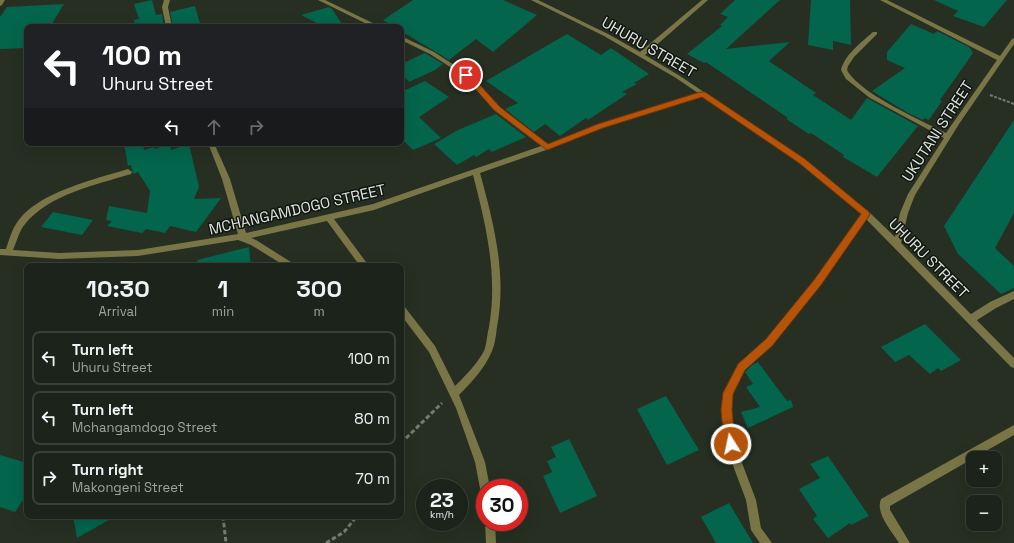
<!DOCTYPE html>
<meta charset="utf-8">
<style>
:root{--surface:#1c231a;--page:#252b23;--text:#f1f3f6;--muted:#a0a4a2;--line:#3a4039}
body{margin:0;font-family:"Space Grotesk",sans-serif;background:var(--page);color:var(--text);height:100vh;display:flex;flex-direction:column;font-size:15px;white-space:nowrap}
*{box-sizing:border-box;margin:0}
p{font-size:13px;color:var(--muted)}
.icon{flex:none;width:22px;height:22px;fill:none;stroke:currentColor;stroke-width:2;stroke-linecap:round;stroke-linejoin:round}
.map{position:relative;flex:1;overflow:hidden}
.drawer{position:absolute;left:24px;top:263px;width:380px;height:256px;display:flex;flex-direction:column;background:var(--surface);border-radius:8px;box-shadow:0 4px 16px #0002,0 0 0 1px var(--line)}
.drawer>*{flex:none}
.hud{position:absolute;left:24px;top:24px;width:380px;height:122px;border-radius:8px;box-shadow:0 4px 16px #0002,0 0 0 1px var(--line);background:#202124;color:#fff;overflow:hidden}
.buttons{position:absolute;left:966px;top:451px;display:grid;gap:8px}
.buttons a{display:grid;place-items:center;width:36px;height:36px;border-radius:8px;background:var(--surface);box-shadow:0 4px 16px #0002,0 0 0 1px var(--line);font-size:20px}
.speed{position:absolute;left:416px;top:479px;display:flex;gap:8px;font-size:20px;font-weight:700;text-align:center}
.speed>*{display:grid;place-content:center;width:52px;height:52px;border-radius:50%;background:var(--surface);box-shadow:0 4px 16px #0002,0 0 0 1px var(--line);line-height:1}
.speed small{font-size:10px;font-weight:400}
.speed .limit{border:6px solid #d22;background:#fff;color:#111}
.pin{position:absolute;display:grid;place-items:center;width:34px;height:34px;color:#fff;margin:-17px;border:2px solid #fff;border-radius:50%;box-shadow:0 1px 4px #0007}
.me{position:absolute;width:44px;margin:-22px;rotate:350deg;stroke-linejoin:round;filter:drop-shadow(0 0 3px #0008)}
.turn{display:flex;align-items:center;gap:14px;height:84px;padding:0 12px;font-size:18px}
.turn .icon{width:52px;height:52px;stroke-width:2.5}
.turn b{display:block;font-size:28px;line-height:34px}
.lanes{display:flex;align-items:center;height:38px;padding:0 12px;background:#0003;justify-content:center;gap:20px;direction:ltr}
.lanes .off{opacity:.35}
.eta{display:flex;justify-content:space-evenly;align-items:center;height:68px;text-align:center}
.eta b{font-size:24px;font-weight:700;line-height:28px}
ul{padding:0;list-style:none}
li{display:flex;align-items:center;gap:12px;height:54px;margin:0 8px 6px;padding:0 4px;border:2px solid var(--line);border-radius:8px}
li div{flex:1}
li b{display:block;font-size:15px}
li em{font-style:normal}
.map>svg:first-child{display:block}
.building{fill:#03654c}
.lines{fill:none;stroke-linecap:round;stroke-linejoin:round}
.path-far1{stroke:#747c71;stroke-width:2;stroke-dasharray:3 1.5;stroke-linecap:butt}
.path{stroke:#747c71;stroke-width:3;stroke-dasharray:4.5 2.5;stroke-linecap:butt}
.service{fill:#797546;fill-rule:evenodd}
.minor{fill:#797546;fill-rule:evenodd}
.route{fill:#b45309;stroke:#753606}
.labels{text-anchor:middle;dominant-baseline:central;stroke-width:3;stroke-linejoin:round;paint-order:stroke}
.street-label{font-size:15px;fill:#e0e6de;stroke:#111510}
</style>
<div class="map">
<svg width="1014" height="543" viewBox="0 0 1014 543">
<rect width="100%" height="100%" fill="#262f22"/>
<g class="building">
<path d="M152,0L156,15L162,14L164,27H135L134,20L139,19L134,4Z"/>
<path d="M413,0H503L537,15L493,52L476,39L449,60L401,31V27H394L383,20Z"/>
<path d="M735,0H780L726,49L790,42L769,61L816,93L813,95L851,120L867,98L918,126L877,177L843,157L844,155L811,133L809,134L786,119L788,118L706,62L704,63L687,54L722,26L720,25L728,17L720,14Z"/>
<path d="M811,0H850L851,45L833,41V50L808,45Z"/>
<path d="M934,0H1007L984,27L953,16L958,11Z"/>
<path d="M64,4L50,27H27V48L0,49V17L7,7Z"/>
<path d="M195,6L201,27H173L170,12Z"/>
<path d="M329,7L332,9L344,27H325L301,15Z"/>
<path d="M911,24L934,34L937,31L969,47L973,53L940,100L942,101L929,120L924,118L923,120L908,113L872,91L905,68L887,60V52Z"/>
<path d="M567,34L601,55L611,48L649,74L634,83L637,84L622,92L627,94L588,120L586,118L560,136L545,124L534,132L505,109L518,103L486,81Z"/>
<path d="M425,53L443,64L435,70L409,82L401,73V64Z"/>
<path d="M425,81L449,97L419,117L441,138L413,150L401,138V92Z"/>
<path d="M496,114L526,137L492,152L489,149L476,157L474,155L457,165L434,144L458,130Z"/>
<path d="M1014,120V213L995,248L1014,266V288L1001,294L958,254L944,226Z"/>
<path d="M124,143H143L144,150L154,147V149L170,144L171,150L189,144L199,187L194,199L221,198L196,232L170,226L165,233L146,229L142,233L107,226L112,221L106,220L109,206L147,213L150,191L138,172L133,174L131,165L128,166Z"/>
<path d="M53,212L93,220L82,235L41,227Z"/>
<path d="M249,247L251,266H198L197,260Z"/>
<path d="M925,324L961,360L941,371L938,368L930,374L909,355L895,362L881,347Z"/>
<path d="M758,362L787,401L791,400L793,407L748,428L741,412L760,407L746,387L753,384L745,372L752,365Z"/>
<path d="M666,396L699,450L667,465L637,409Z"/>
<path d="M569,439L597,496L560,513L543,476L552,472L547,461L556,457L551,447Z"/>
<path d="M0,455L27,463V494L15,512L0,507Z"/>
<path d="M828,456L869,516L851,525L850,523L828,538L813,519L817,516L799,489L820,478L810,464Z"/>
<path d="M729,503L753,543H716L701,517Z"/>
<path d="M73,516H116L77,538Z"/>
</g>
<g class="lines">
<path class="path-far1" d="M990,95L1014,104"/>
<g class="path">
<path d="M401,443L442,403"/>
<path d="M223,516L226,543"/>
<path d="M326,543L344,532L357,516"/>
</g>
<path class="service" d="M1014,291V299L996,308L974,322L971,323L968,322L967,319L968,316L990,302Z"/>
<g class="minor">
<path d="M0,0H5L2,5L0,6Z"/>
<path d="M164,0H170L168,7L172,27H166L162,7Z"/>
<path d="M318,0H325L381,27H373Z"/>
<path d="M531,0H538L608,34L640,52L702,0H708L645,55L680,76L804,159L869,212L895,237L900,213L908,194L944,138L870,98L846,79L841,70C845,54 862,42 873,32H877V34L854,57L848,66L847,70C859,93 922,121 946,133L997,60L880,0H887L1000,56L1012,39L1014,38V44L959,124L915,195L908,213L901,243L1014,358V368L1011,367L866,219L820,285L772,345L744,370L733,393L732,410L734,432L739,455L756,500L761,528L772,543H760L751,530L746,500L729,455L724,432L722,410L723,393L738,364L766,339L814,281L862,215L800,163L702,96L602,128L549,149L480,173C494,224 507,275 497,327C496,335 495,344 492,351C485,368 472,382 459,395L485,462L490,488H485V493L481,492L480,488L475,462L456,408L429,352L401,315V305L404,306L435,346L455,386C465,376 477,364 484,351C487,343 487,334 489,327C498,275 486,225 473,175L374,210L334,219L369,266H360L327,221L251,238L256,240L294,264L295,266H285L251,245L238,240L138,256L59,259L0,255V249H6C9,240 12,229 18,221C39,192 95,179 128,169L132,172L131,174C95,185 50,194 25,224C19,231 17,241 13,250L59,253L138,250L238,234L222,179L208,143H214L230,179L246,233L373,204L541,146L495,111L464,76L430,54L401,40V36L434,52L468,74L499,107L548,144L598,124L698,93L676,78L604,36Z"/>
<path d="M1014,425V435L890,506V510L910,543H899C892,531 875,514 881,499Z"/>
<path d="M485,522H495L496,543H486Z"/>
</g>
</g>
<path class="route" d="M464,73H469L500,107L548,144L598,124L700,92H705L805,159L869,212L870,214L869,216L821,285L772,346L745,370L733,394L732,410L734,432L737,444L735,448L731,449L728,448L723,432L721,410L723,393L738,364L766,339L814,280L861,214L799,163L702,97L603,128L547,150L494,110L464,76Z"/>
<g class="labels">
<g class="street-label">
<text transform="translate(649 47) rotate(30)">UHURU STREET</text>
<text transform="translate(937 131) rotate(-57)">UKUTANI STREET</text>
<text transform="translate(297 209) rotate(-13)">MCHANGAMDOGO STREET</text>
<text transform="translate(929 258) rotate(45)">UHURU STREET</text>
</g>
</g>
</svg>
<div class="buttons">
<a>+</a>
<a>−</a>
</div>
<div class="speed"><div>23<small>km/h</small></div><div class="limit">30</div></div>
<div class="pin" style="left:466px;top:75px;background:#d93025"><svg class="icon" aria-label="arrive" viewBox="0 0 24 24"><path d="M6 21V4h12l-3 4 3 4H6"/></svg></div>
<svg class="me" style="left:731px;top:444px" viewBox="-20 -20 40 40"><circle r="17" fill="#b45309" stroke="#fff" stroke-width="3"/><path d="M0-11L8 9 0 5-8 9z" fill="#fff"/></svg>
<div class="hud">
<div class="turn"><svg class="icon" aria-label="left" viewBox="0 0 24 24"><path d="M17 20v-9H6M10 6l-5 5 5 5"/></svg><div><b>100 m</b>Uhuru Street</div></div>
<div class="lanes"><svg class="icon" aria-label="left" viewBox="0 0 24 24"><path d="M17 20v-9H6M10 6l-5 5 5 5"/></svg><svg class="icon off" aria-label="ahead" viewBox="0 0 24 24"><path d="M12 20V5M6 11l6-6 6 6"/></svg><svg class="icon off" aria-label="right" viewBox="0 0 24 24"><path d="M7 20v-9h11M14 6l5 5-5 5"/></svg></div>
</div>
<section class="drawer">
<div class="eta">
<div><b>10:30</b><p>Arrival</p></div>
<div><b>1</b><p>min</p></div>
<div><b>300</b><p>m</p></div>
</div>
<ul>
<li><svg class="icon" aria-label="left" viewBox="0 0 24 24"><path d="M17 20v-9H6M10 6l-5 5 5 5"/></svg><div><b>Turn left</b><p>Uhuru Street</p></div><em>100 m</em></li>
<li><svg class="icon" aria-label="left" viewBox="0 0 24 24"><path d="M17 20v-9H6M10 6l-5 5 5 5"/></svg><div><b>Turn left</b><p>Mchangamdogo Street</p></div><em>80 m</em></li>
<li><svg class="icon" aria-label="right" viewBox="0 0 24 24"><path d="M7 20v-9h11M14 6l5 5-5 5"/></svg><div><b>Turn right</b><p>Makongeni Street</p></div><em>70 m</em></li>
</ul>
</section>
</div>
